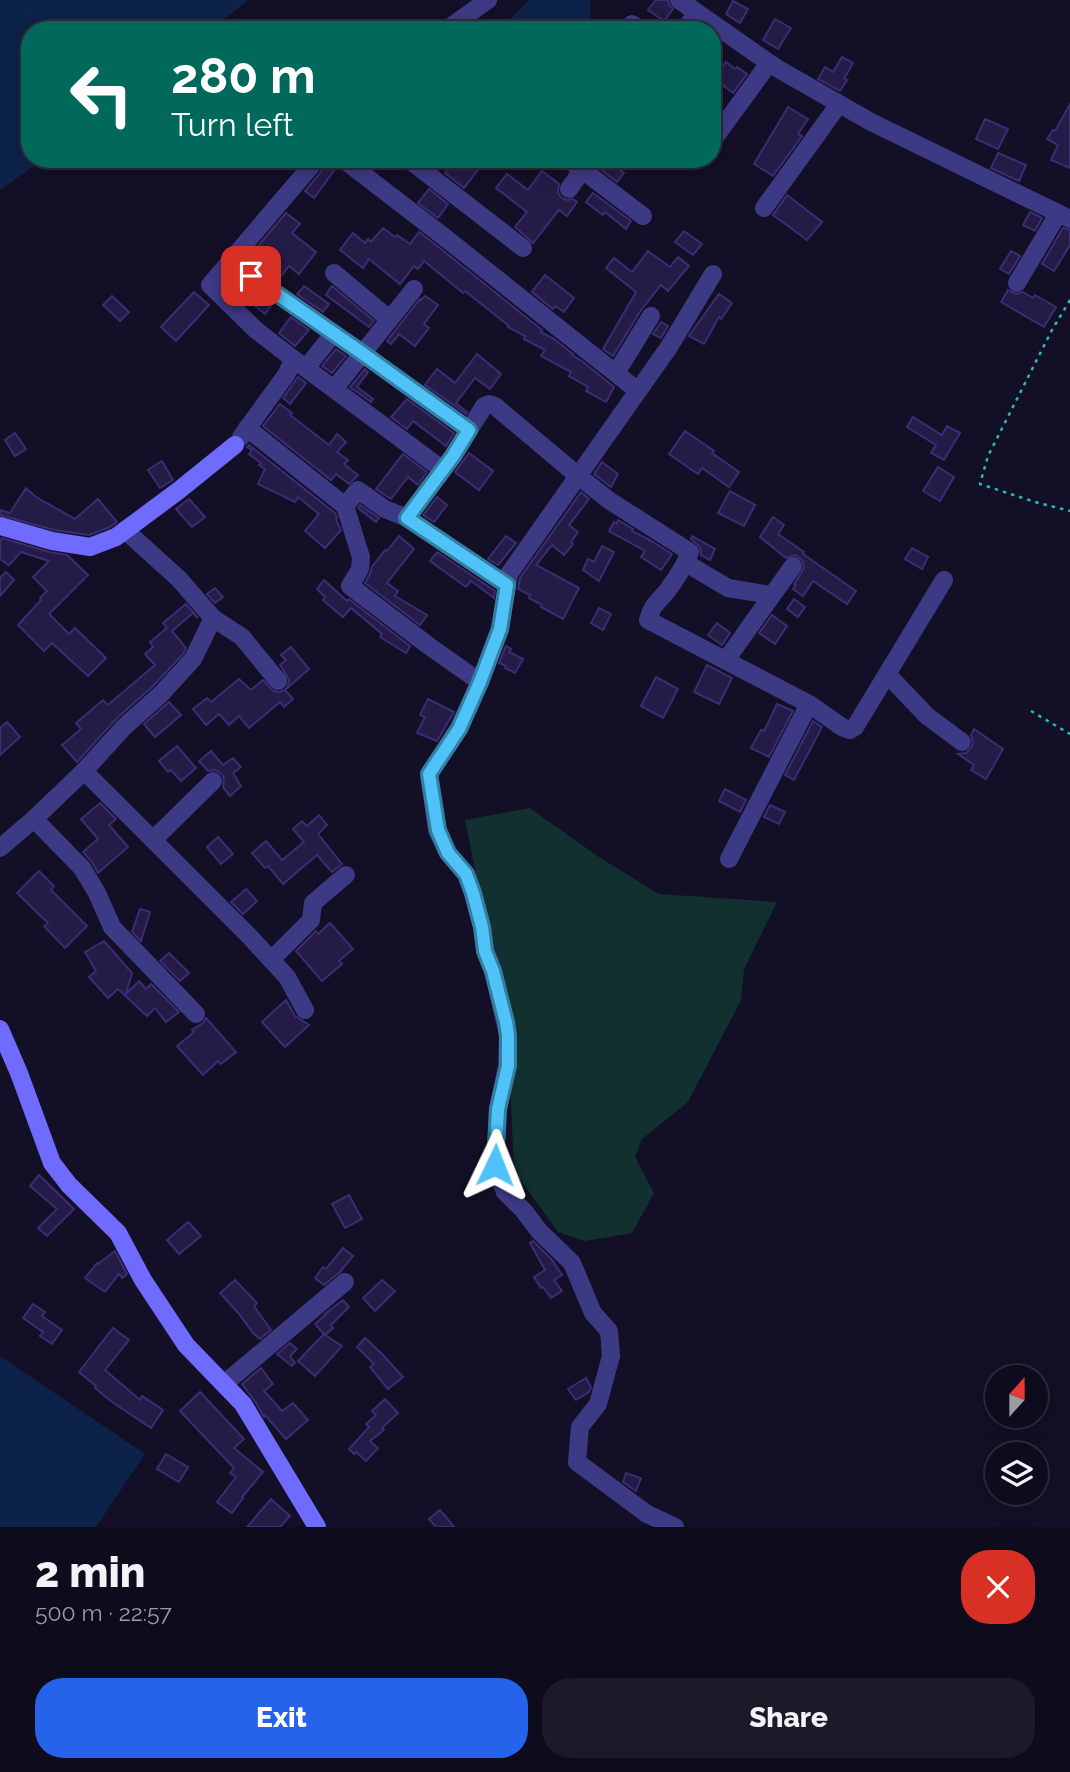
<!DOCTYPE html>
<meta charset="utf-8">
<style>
:root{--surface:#0e0b1c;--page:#1c1929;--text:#f1f3f6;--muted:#9b9ba3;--line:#2e2b3b;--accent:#2563eb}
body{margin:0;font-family:Raleway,sans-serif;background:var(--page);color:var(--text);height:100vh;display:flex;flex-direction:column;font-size:26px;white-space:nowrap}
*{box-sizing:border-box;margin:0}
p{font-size:23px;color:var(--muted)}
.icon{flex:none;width:38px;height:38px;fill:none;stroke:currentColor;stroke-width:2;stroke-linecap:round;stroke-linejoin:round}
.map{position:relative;height:1527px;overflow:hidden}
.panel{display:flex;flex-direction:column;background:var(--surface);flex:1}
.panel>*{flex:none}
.guide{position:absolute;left:21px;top:21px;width:700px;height:147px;border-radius:28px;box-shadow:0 4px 18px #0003,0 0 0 2px var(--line);background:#00695c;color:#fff;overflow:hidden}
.needle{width:46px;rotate:21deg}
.controls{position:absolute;left:985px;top:1365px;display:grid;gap:14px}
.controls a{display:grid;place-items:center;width:63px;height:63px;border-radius:50%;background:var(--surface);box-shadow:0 4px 18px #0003,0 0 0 2px var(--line);font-size:35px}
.pin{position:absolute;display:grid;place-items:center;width:60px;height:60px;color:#fff;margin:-30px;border-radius:14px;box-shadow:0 4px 10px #0006}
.me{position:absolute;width:77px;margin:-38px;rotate:2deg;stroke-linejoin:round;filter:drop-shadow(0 0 5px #0008)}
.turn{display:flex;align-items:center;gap:24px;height:147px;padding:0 35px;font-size:32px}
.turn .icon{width:91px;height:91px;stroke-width:2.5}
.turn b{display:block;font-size:49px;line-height:60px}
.round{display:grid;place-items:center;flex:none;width:74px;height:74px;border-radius:28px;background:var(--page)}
.overview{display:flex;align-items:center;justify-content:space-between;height:119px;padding:0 35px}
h1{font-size:42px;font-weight:800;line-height:52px}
.cta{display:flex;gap:14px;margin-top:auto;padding:14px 35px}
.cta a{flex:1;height:80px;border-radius:28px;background:var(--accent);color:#fff;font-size:28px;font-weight:800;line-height:80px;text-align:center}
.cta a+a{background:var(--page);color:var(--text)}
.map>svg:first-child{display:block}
.green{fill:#12302f}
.water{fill:#0c2248}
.building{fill:#241b47;stroke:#3b2d73;stroke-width:2}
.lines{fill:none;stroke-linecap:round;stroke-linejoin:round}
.path{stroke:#2fb8b0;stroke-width:2.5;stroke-dasharray:3.5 5;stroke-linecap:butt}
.street{stroke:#3d3a85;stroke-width:18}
.secondary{stroke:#6f6bff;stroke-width:18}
.route-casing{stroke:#337fa1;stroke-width:18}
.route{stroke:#4fc3f7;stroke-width:12}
</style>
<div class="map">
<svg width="1070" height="1527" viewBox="0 0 1070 1527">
<rect width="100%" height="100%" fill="#130f26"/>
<path class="green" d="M530,808L599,857L659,894L777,902L744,969L741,1000L688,1102L642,1139L635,1157L654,1193L632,1233L585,1241L558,1232L514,1171L508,1035L465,820Z"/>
<g class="water">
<path d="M0,0H248L211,30H30V159H44L0,190Z"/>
<path d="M529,0H590L591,22L586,30H510L506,23Z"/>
<path d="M0,1356L145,1454L96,1527H0Z"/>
</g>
<g class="building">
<path d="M656,0H668L669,5L673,9L664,21L648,10Z"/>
<path d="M733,1L748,9L740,23L726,14Z"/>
<path d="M775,19L791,28L778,49L763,40Z"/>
<path d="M842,57L853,63L844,79L847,80L840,91L818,79L825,67L833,72Z"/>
<path d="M726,62L735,69L737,67L747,74L733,93L714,78Z"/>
<path d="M1070,104V168L1051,160L1058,145L1047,139L1053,130L1055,131Z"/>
<path d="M788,107L808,119L798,134L802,136L773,176L754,164Z"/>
<path d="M985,119L1008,129L998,149L976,139Z"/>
<path d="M998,153L1026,165L1019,181L991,168Z"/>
<path d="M328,159H332L333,164L336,168L314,198L305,191L326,166Z"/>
<path d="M456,159H486L464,188L445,173Z"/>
<path d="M601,159H606L624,173L617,182L598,167Z"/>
<path d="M542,171L559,184L558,193L562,198L567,200L573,199L577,202L567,216L559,210L533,243L515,227L527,212L496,188L507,174L528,190Z"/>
<path d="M429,189L448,204L438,218L418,203Z"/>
<path d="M593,193L631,221L626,229L605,212L603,215L586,202Z"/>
<path d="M787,195L822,222L807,240L773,215Z"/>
<path d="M1030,212L1042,218L1035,231L1023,225Z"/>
<path d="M286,213L300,224L292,233L316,252L299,274L289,266L278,280L247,259Z"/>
<path d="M383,228L395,237L397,235L410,244L419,232L436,245L542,330L541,332L554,339L573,354L572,355L582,361L614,387L606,402L586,391L588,387L569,376L571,372L541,356L545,350L524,339L525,336L508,327L509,326L465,291L463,293L424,261L418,269L414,266L400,284L369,259L363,268L340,250L353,233L365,243L368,239L371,242Z"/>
<path d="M1063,228L1070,230V245L1054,271L1042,264Z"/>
<path d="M684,231L702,244L693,255L675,242Z"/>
<path d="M648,251L670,267L678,257L689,266L668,291L661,285L641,310L613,356L603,349L636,292L606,268L614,258L632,272Z"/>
<path d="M1011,251L1020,256L1009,274L1000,269Z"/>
<path d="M545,275L574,298L564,312L555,306L553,309L532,292Z"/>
<path d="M232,276L272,304L265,314L255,306L257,303L228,281Z"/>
<path d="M304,286L329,304L323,312L297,294Z"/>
<path d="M332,286L374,321L369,327L326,295Z"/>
<path d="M1008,290L1016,294L1023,292L1033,298L1035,295L1056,307L1044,327L1001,302Z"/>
<path d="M194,292L209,305L176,341L161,327Z"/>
<path d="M719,294L732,303L721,319L719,317L704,344L689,336Z"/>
<path d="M112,296L129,312L120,321L103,305Z"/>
<path d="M425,296L438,305L424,324L429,328L415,346L399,334L391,344L387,341L420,299L421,300Z"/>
<path d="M291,317L309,330L295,346L279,333Z"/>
<path d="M661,322L668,326L661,338L653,334Z"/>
<path d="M336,349L346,356L332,373L322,366Z"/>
<path d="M477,354L501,374L490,389L475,378L456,403L467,412L466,414L425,385L437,369L455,383Z"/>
<path d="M365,369L368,372L357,387L373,399L371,402L350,387Z"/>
<path d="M298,377L306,383L290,404L283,398Z"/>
<path d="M407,399L454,433L446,446L413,421L407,429L391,417Z"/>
<path d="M280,404L292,413L290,415L329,445L337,434L346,442L337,452L348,460L344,464L358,475L349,484L336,474L331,480L263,426Z"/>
<path d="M913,417L942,435L947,426L960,433L944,460L931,453L936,445L907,427Z"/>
<path d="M685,431L714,451L712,453L739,472L729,487L702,468L698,474L669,454Z"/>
<path d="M15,433L26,449L15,456L5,440Z"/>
<path d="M249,445L335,513L337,518L336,520L341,530L325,548L305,531L319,514L298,497L295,502L258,484L265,469L259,465L261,463L249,454L252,450L247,447Z"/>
<path d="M469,453L493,471L479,490L455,472Z"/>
<path d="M403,454L427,472L418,485L408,477L391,499L376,489Z"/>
<path d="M162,461L173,480L160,488L148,470Z"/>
<path d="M602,462L618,474L611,487L594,474Z"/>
<path d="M938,467L954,477L940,501L923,491Z"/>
<path d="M26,488L36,497L75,519L98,499L117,522L110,527L89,535L54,530L0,515V510L10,513Z"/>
<path d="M730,491L755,505L744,526L718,513Z"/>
<path d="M581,492L589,499L569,525L578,532L571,542L573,544L564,555L552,545L536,565L579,588L563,619L541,607L542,605L529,598L530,595L518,589L520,578Z"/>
<path d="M437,497L447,505L434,522L423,515Z"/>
<path d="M189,499L205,517L192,527L176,509Z"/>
<path d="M360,505L379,518L376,522L358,508Z"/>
<path d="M773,517L784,525L778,534L804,552L803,554L856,591L847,604L813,581L803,596L793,589L796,585L794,584L804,568L803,561L795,555L786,558L760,537Z"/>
<path d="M618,520L633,529L632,531L650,540L672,554L661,570L641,557L645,551L609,531L614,522L617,524Z"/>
<path d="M399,536L414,549L387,583L398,591L395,596L427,615L420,625L365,583L370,574L372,567L385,550L387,551Z"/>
<path d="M506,536L516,543L498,565L488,559Z"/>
<path d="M692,536L715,549L710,560L701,555L700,547L691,539Z"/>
<path d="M2,538L49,552L67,555L88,575L49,614L69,634L75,628L106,658L88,676L52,643L44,651L18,625L41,600L40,598L47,591L33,577L49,561L21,552L9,565L0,559V541Z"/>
<path d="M602,546L614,552L599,581L583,570L588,559L594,562Z"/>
<path d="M912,548L928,557L922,569L905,559Z"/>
<path d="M437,552L495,591L494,598L471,581L466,587L430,561Z"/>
<path d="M6,572L14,580L0,596V578Z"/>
<path d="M324,580L347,601L349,599L410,646L406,653L380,637L382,634L351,608L343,617L323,600L325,597L317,589Z"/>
<path d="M215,588L223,597L215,603L207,594Z"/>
<path d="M794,599L805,607L798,617L787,609Z"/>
<path d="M186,604L198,618L193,613L172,631L186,648L184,653L153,686L116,719L77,762L62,745L81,729L76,723L103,700L108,705L155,665L145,654L153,647L150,642L167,628L163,623Z"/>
<path d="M599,608L611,614L603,630L591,623Z"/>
<path d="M772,615L787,626L775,644L759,633Z"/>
<path d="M717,623L730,633L722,645L708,635Z"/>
<path d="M506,646L511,649L509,652L523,659L515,673L505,668L506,666L499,663Z"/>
<path d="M291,647L309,669L285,690L293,699L284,707L280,702L249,728L239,716L229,725L219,714L206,725L193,709L207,698L211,702L239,679L251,690L263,680L273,691L279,692L285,690L288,686L289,680L280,665L286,660L281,655Z"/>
<path d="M707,665L732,678L719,704L694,692Z"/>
<path d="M656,677L678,689L663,718L641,706Z"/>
<path d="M428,699L454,712L437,741L417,733L425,717L420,715Z"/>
<path d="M169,702L181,715L155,737L144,724Z"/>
<path d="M777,704L793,711L769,757L751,748L761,730L764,731Z"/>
<path d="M813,721L822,727L794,780L785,775Z"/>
<path d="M7,722L20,737L0,755V728Z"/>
<path d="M974,729L1003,749L986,779L971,770L974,765L958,754L966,753L971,748L973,743L971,735Z"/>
<path d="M177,746L196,768L181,781L171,770L168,772L159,761Z"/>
<path d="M211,751L223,765L233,758L241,767L233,773L241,786L230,796L223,787L224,779L222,774L215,770L208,771L199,761Z"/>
<path d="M725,789L746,800L740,812L719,801Z"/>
<path d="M100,803L116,819L109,825L128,847L98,873L92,862L83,852L98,839L81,819Z"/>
<path d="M770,805L785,812L779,824L764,817Z"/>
<path d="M319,815L327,825L318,834L342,864L332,872L317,855L283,884L268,866L265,868L252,853L266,841L282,860L304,842L293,829L302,821L307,826Z"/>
<path d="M218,837L233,854L221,864L207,847Z"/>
<path d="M39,871L54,886L51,890L87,926L65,948L44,926L48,923L17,893Z"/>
<path d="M246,889L257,901L243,914L231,902Z"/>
<path d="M140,909L150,912L141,941L132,932Z"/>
<path d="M330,923L353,949L339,961L342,964L322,981L296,951L316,931L318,934Z"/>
<path d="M104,941L132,973L126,994L139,981L146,989L151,984L179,1012L166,1022L155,1008L147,1016L118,989L108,998L89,977L96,971L85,952Z"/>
<path d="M169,953L189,973L180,981L160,961Z"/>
<path d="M286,1000L295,1016L309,1025L285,1047L262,1022Z"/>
<path d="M206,1018L236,1052L221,1064L218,1061L203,1075L177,1046L194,1032L192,1030L203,1023Z"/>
<path d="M39,1175L74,1209L47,1236L38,1228L57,1209L30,1186Z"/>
<path d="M349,1195L362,1219L345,1228L332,1204Z"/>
<path d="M188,1222L201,1236L179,1254L167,1240Z"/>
<path d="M533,1241L552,1260L562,1275L554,1280L562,1291L551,1298L543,1287L541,1288L534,1277L545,1270L530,1243Z"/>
<path d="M343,1248L353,1256L340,1272L324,1285L315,1278L323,1267L326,1269Z"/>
<path d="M115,1251L127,1274L122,1278L119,1274L105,1292L85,1278L97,1263L98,1264Z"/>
<path d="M235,1280L257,1303L254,1306L271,1330L260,1339L253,1333L239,1314L220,1293Z"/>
<path d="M382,1280L395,1291L375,1311L363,1298Z"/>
<path d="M343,1300L349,1307L331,1325L333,1328L325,1335L342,1346L315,1376L298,1361L324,1334L315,1324L327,1313H326Z"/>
<path d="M33,1304L45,1312L42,1316L62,1330L52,1344L40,1336L43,1332L23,1318Z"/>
<path d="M113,1328L129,1340L105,1370L140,1400L142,1396L163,1410L151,1428L112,1402L95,1388L96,1386L79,1372Z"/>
<path d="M365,1338L382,1354L403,1377L388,1389L370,1367L374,1364L357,1347Z"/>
<path d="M290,1343L297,1349L290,1356L295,1363L292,1366L277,1354Z"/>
<path d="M261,1368L273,1384L264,1391L282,1411L293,1403L308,1420L286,1439L265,1415L264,1417L256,1403L242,1384Z"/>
<path d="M586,1378L591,1387L589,1392L576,1400L568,1389Z"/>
<path d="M200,1392L244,1439L234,1448L263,1472L242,1497L243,1498L232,1513L217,1502L236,1477L230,1473L234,1468L180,1411Z"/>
<path d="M385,1399L398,1413L382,1428L384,1430L370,1441L378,1448L366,1461L356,1452L354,1454L349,1449L369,1427L366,1424L376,1415L372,1411Z"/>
<path d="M166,1454L188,1467L179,1482L157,1469Z"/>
<path d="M626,1473L641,1478L636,1491L623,1482Z"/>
<path d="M271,1499L290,1516L280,1527H247Z"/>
<path d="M440,1510L454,1527H436L429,1519Z"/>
</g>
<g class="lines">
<g class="path">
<path d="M1070,300L1052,330L988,456L980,484L1035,502L1070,511"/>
<path d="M1031,711L1070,734"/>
</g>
<g class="street">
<path d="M679,0L775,67L871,122L1070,219"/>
<path d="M632,24L640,30"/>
<path d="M446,30L488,0"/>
<path d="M684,30L697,13"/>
<path d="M713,140L769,63"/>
<path d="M343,159L443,236L638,391"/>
<path d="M408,159L523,248"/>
<path d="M568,159L643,216"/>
<path d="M569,189L590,159"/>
<path d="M764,208L839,104"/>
<path d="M230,261L362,353L469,430"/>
<path d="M334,273L389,319"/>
<path d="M1017,283L1058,214"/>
<path d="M292,358L443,470"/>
<path d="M306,368L334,333"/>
<path d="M616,373L651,316"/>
<path d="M334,389L414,289"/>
<path d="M247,428L345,506L361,557L360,569L350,586L429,646L480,682L459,728L429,774L437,830L448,853L466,874L473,893L482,927L485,951L493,971L508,1035L507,1066L498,1109L495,1165L505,1192L524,1211L539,1231L572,1263L593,1313L609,1331L611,1356L598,1404L580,1427L577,1462L647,1514L675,1527"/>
<path d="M241,437L286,375L291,365L292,358L256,330L210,285L317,159"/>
<path d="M345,506L358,490L385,509L407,518L507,585"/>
<path d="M407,518L453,456L484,406L489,404L495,406L577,475L610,501L690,552C685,566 676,579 667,591C657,603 652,605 648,620L809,704L842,727L850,730L855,727L944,580"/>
<path d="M125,530L179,579L213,618L242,637L278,681"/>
<path d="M686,563L728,588L771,595"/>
<path d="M726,660L793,566"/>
<path d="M887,674L927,716L962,742"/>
<path d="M480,682L500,629L509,574L669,347L713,274"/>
<path d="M84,771L124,727L161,694L193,659L213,618"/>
<path d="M34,819L82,868L97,893L112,927L196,1014"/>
<path d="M153,840L213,781"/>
<path d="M0,848L34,819L84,771L251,938L287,977L305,1010"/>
<path d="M729,859L809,704"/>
<path d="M271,960L311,920L313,903L346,875"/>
<path d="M224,1384L345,1282"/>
</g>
<g class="secondary">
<path d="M0,526L52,541L90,547L116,537L178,491L235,445"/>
<path d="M0,1029L19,1073L52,1163L69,1185L118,1233L143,1280L186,1345L243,1404L317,1527"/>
</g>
</g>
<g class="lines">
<defs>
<path id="route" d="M251,276L362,353L469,430L453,456L407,518L507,585L500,629L480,682L459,729L429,774L438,830L448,853L466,874L473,893L482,927L485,951L493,971L506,1022L508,1035V1066L498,1109L495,1165"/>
</defs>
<use href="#route" class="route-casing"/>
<use href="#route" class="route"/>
</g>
</svg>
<div class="controls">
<a><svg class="needle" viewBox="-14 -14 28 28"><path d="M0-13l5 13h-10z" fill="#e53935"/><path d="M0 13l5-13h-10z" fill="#9b9ba3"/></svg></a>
<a><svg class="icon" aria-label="layers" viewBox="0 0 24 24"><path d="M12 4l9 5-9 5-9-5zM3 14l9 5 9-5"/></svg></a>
</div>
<div class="pin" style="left:251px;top:276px;background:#d93025"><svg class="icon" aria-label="arrive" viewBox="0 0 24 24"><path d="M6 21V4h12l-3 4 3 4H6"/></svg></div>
<svg class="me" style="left:495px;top:1165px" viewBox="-20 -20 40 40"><path d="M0-17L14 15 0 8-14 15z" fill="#4fc3f7" stroke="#fff" stroke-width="4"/></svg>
<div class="guide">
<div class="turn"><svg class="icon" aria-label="left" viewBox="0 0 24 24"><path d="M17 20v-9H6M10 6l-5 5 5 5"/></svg><div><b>280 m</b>Turn left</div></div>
</div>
</div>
<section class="panel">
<div class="overview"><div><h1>2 min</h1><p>500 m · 22:57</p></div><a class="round" style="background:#d93025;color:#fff"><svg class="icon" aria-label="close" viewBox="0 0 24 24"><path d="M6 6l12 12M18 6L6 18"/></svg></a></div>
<div class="cta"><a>Exit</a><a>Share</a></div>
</section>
